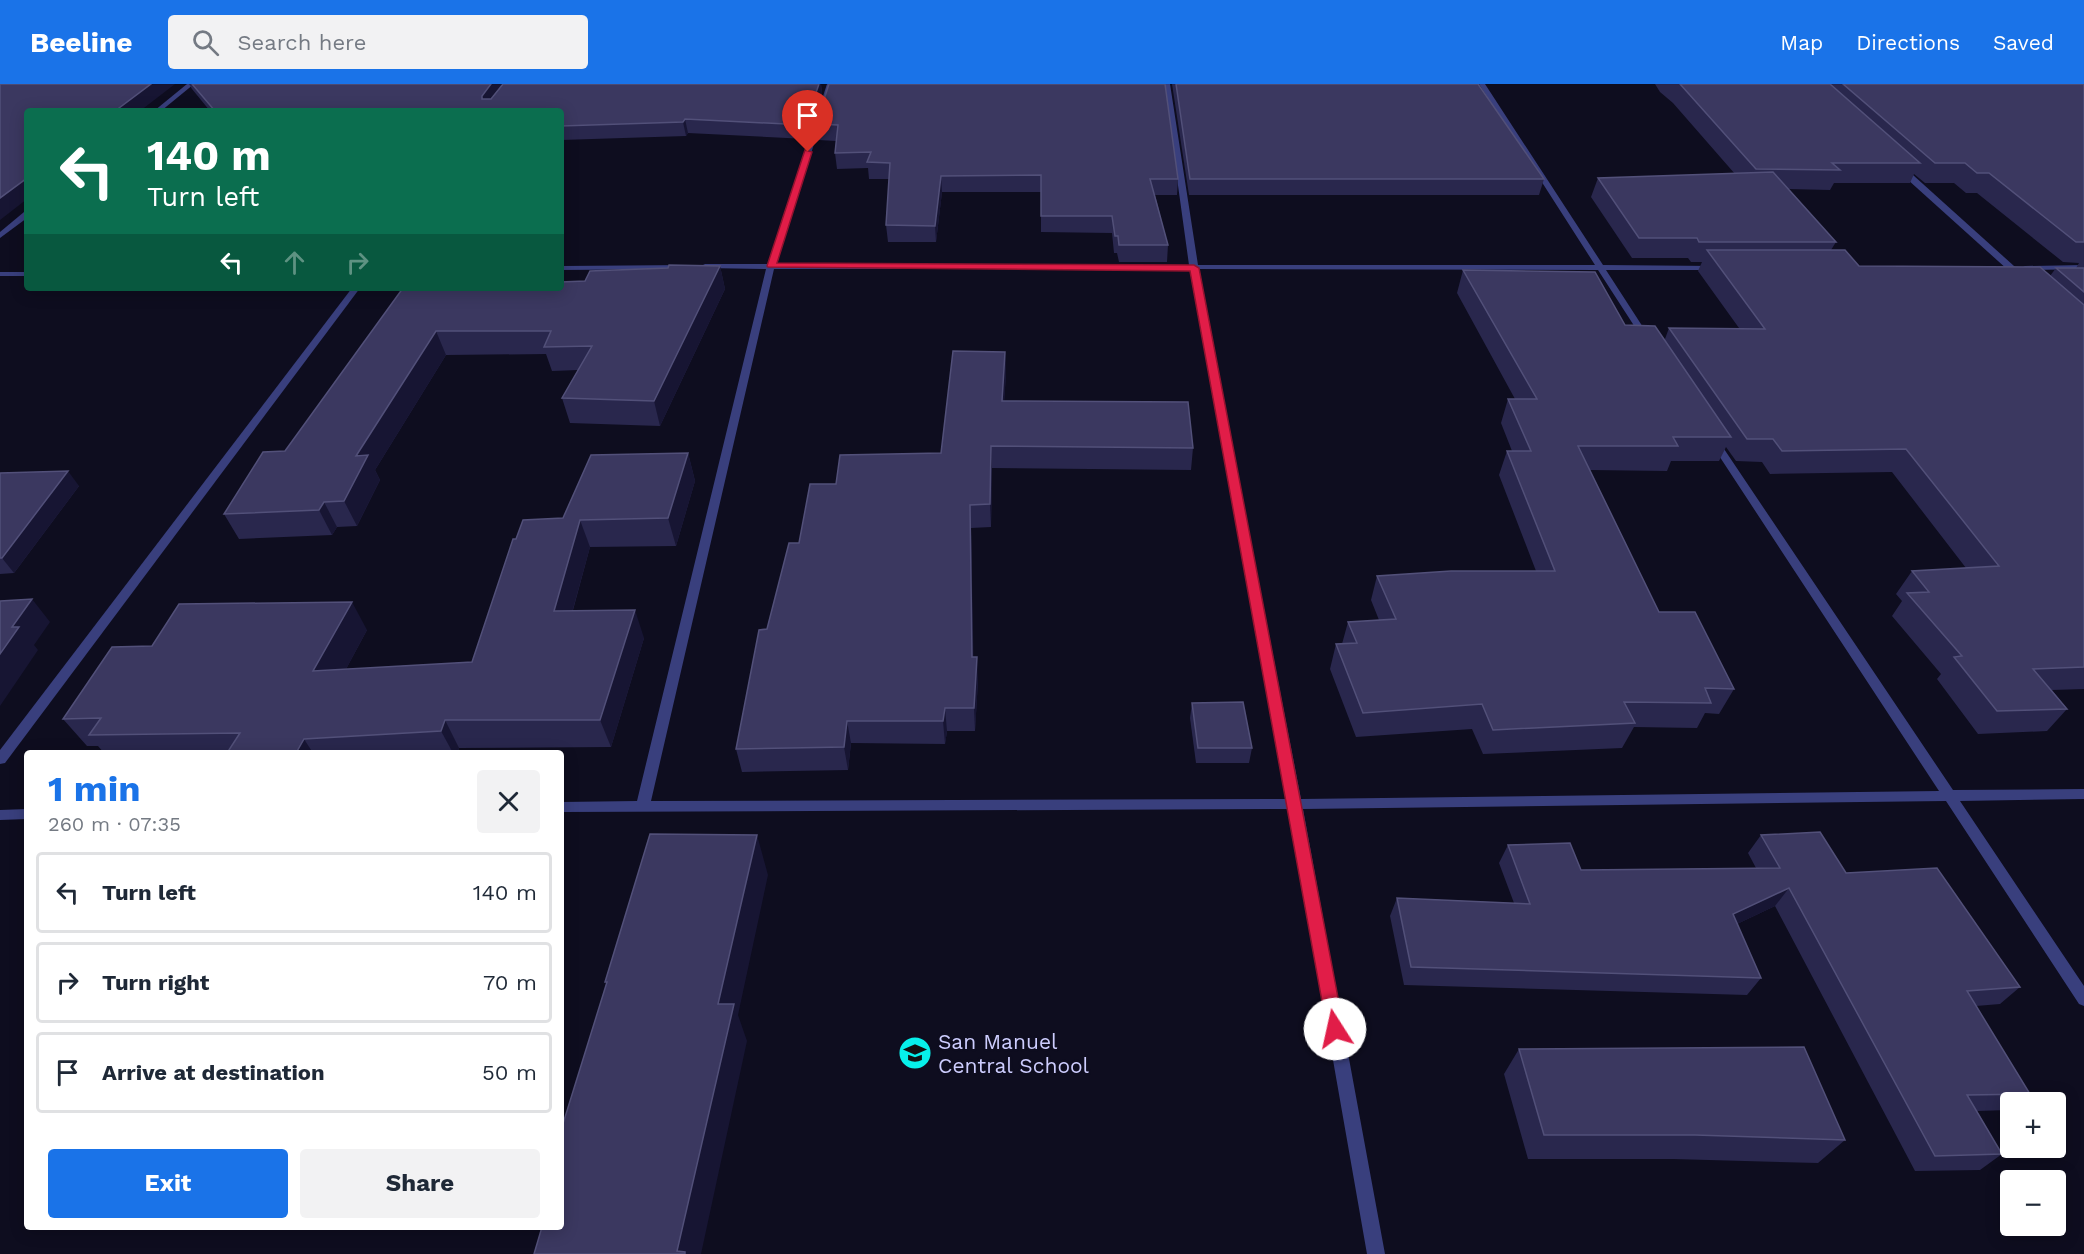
<!DOCTYPE html>
<meta charset="utf-8">
<style>
:root{--surface:#fff;--page:#f2f2f3;--text:#1f2937;--muted:#747a83;--line:#e0e1e3;--accent:#1a73e8}
body{margin:0;font-family:"Work Sans",sans-serif;background:var(--page);color:var(--text);height:100vh;display:flex;flex-direction:column;font-size:22px;white-space:nowrap}
*{box-sizing:border-box;margin:0}
p{font-size:20px;color:var(--muted)}
.icon{flex:none;width:33px;height:33px;fill:none;stroke:currentColor;stroke-width:2;stroke-linecap:round;stroke-linejoin:round}
.map{position:relative;flex:1;overflow:hidden}
.panel{position:absolute;left:24px;top:666px;width:540px;height:480px;display:flex;flex-direction:column;background:var(--surface);border-radius:6px;box-shadow:0 3px 15px #0003}
.panel>*{flex:none}
.guide{position:absolute;left:24px;top:24px;width:540px;height:183px;border-radius:6px;box-shadow:0 3px 15px #0003;background:#0b6e4f;color:#fff;overflow:hidden}
.buttons{position:absolute;left:2000px;top:1008px;display:grid;gap:12px}
.buttons a{display:grid;place-items:center;width:66px;height:66px;border-radius:6px;background:var(--surface);box-shadow:0 3px 15px #0003;font-size:30px}
.pin{position:absolute;display:grid;place-items:center;width:51px;height:51px;color:#fff;margin:-62px -26px;border-radius:50% 50% 50% 0;rotate:-45deg;box-shadow:0 0 6px #0007}
.pin .icon{rotate:45deg}
.me{position:absolute;width:66px;margin:-33px;rotate:350deg;stroke-linejoin:round;filter:drop-shadow(0 0 4px #0008)}
.turn{display:flex;align-items:center;gap:21px;height:126px;padding:0 24px;font-size:27px}
.turn .icon{width:78px;height:78px;stroke-width:2.5}
.turn b{display:block;font-size:42px;line-height:51px}
.lanes{display:flex;align-items:center;height:57px;padding:0 24px;background:#0003;justify-content:center;gap:30px;direction:ltr}
.lanes .off{opacity:.35}
.round{display:grid;place-items:center;flex:none;width:63px;height:63px;border-radius:6px;background:var(--page)}
.summary{display:flex;align-items:center;justify-content:space-between;height:102px;padding:0 24px}
h1{font-size:36px;font-weight:700;line-height:45px;color:var(--accent)}
.primary-button{display:flex;gap:12px;margin-top:auto;padding:12px 24px}
.primary-button a{flex:1;height:69px;border-radius:6px;background:var(--accent);color:#fff;font-size:24px;font-weight:700;line-height:69px;text-align:center}
.primary-button a+a{background:var(--page);color:var(--text)}
ul{padding:0;list-style:none}
li{display:flex;align-items:center;gap:18px;height:81px;margin:0 12px 9px;padding:0 12px;border:3px solid var(--line);border-radius:6px}
li div{flex:1}
li b{display:block;font-size:22px}
li em{font-style:normal}
header{display:flex;align-items:center;gap:36px;box-sizing:border-box;height:84px;padding:0 30px;background:var(--accent);color:#fff}
header strong{font-size:28px}
nav{display:flex;gap:33px;margin-inline-start:auto;font-size:21px}
.search{width:420px;height:54px;background:var(--page);display:flex;align-items:center;gap:15px;box-sizing:border-box;padding:0 21px;border-radius:6px;color:var(--muted);font-size:22px}
.map>svg:first-child{display:block}
.lines{fill:none;stroke-linecap:round;stroke-linejoin:round}
.street{fill:#393f7d;fill-rule:evenodd}
.wall{fill:#29274d;fill-rule:evenodd}
.shaded-wall{fill:#171533}
.building{fill:#3b3860;stroke:#525079;stroke-width:1.5}
.route{fill:#e11d48;stroke:#92132f;stroke-width:1.5}
.labels{text-anchor:middle;dominant-baseline:central;stroke-width:4.5;stroke-linejoin:round;paint-order:stroke}
.near-poi-label{font-size:21px;fill:#cdcdfe;stroke:#0e0d1f;text-anchor:start}
</style>
<header>
<strong>Beeline</strong>
<div class="search"><svg class="icon" aria-label="search" viewBox="0 0 24 24"><circle cx="10" cy="10" r="6"/><path d="M15 15l6 6"/></svg>Search here</div>
<nav><a>Map</a><a>Directions</a><a>Saved</a></nav>
</header>
<div class="map">
<svg width="2084" height="1170" viewBox="0 0 2084 1170">
<rect width="100%" height="100%" fill="#0e0d1f"/>
<g class="lines">
<g class="street">
<path d="M187,0H194L161,27H154Z"/>
<path d="M827,0H833L776,180L1189,181L1164,0H1170L1198,181H1595L1479,0H1485L1603,181L1714,182L1718,184L1714,186H1606L1650,254L1646,257L1642,254L1598,186L1198,185L1301,715L1939,707L1710,358L1712,356H1718L1953,706L2084,705V715L1960,717L2084,902V922L2079,920L1946,717L1303,725L1385,1170H1367L1289,725L561,728V718L637,717L766,185L705,184L701,182L705,180H768ZM774,185H1190L1287,715L651,717Z"/>
<path d="M1897,82H1903L2024,191V195H2018L1897,86Z"/>
<path d="M24,128H27V134L0,154V148Z"/>
<path d="M688,181L689,183L685,185L561,186V182Z"/>
<path d="M2084,181V185L2025,186L2021,184L2025,182Z"/>
<rect x="0" y="188" width="27" height="4"/>
<path d="M352,204H360L5,679L0,680V666Z"/>
<path d="M27,725V735L0,736V726Z"/>
</g>
</g>
<g class="wall">
<path d="M189,0H821L822,9L807,55L688,49L686,52L561,56V27H210L192,5Z"/>
<path d="M829,0L1178,95L1177,111H1155L1168,161L1167,178H1119L1117,169H1114L1112,149L1041,148V108H942L936,158H888L886,141L889,95H869L868,84L837,85L835,69L836,57L818,56L816,40Z"/>
<path d="M1172,0H1478L1544,95L1539,111H1189Z"/>
<path d="M1655,0H2084V605L2052,606L2067,625L2047,647L1978,650L1937,595L1941,590L1892,532L1902,517L1896,510L1912,487L1966,484L1892,388L1770,390L1762,378L1736,377L1726,363L1719,377H1671L1667,387L1590,386L1659,528L1734,605L1719,630L1705,629L1697,644L1634,643L1622,664L1483,670L1472,645L1356,653L1330,585L1336,560H1342L1348,538L1379,536L1371,516L1377,492L1536,487L1499,391L1507,367H1512L1501,339L1508,315H1515L1457,209L1463,186L1665,255L1669,244H1739L1698,187L1702,178H1691L1688,174H1632L1591,113L1598,94L1735,90L1673,19L1660,8ZM1914,90L1925,99H1954L1966,109H1977L2063,178L2079,179L2076,184H2056L2050,192L1859,182L1831,166L1836,158L1788,105L1830,106L1834,99H1910Z"/>
<path d="M720,182L725,205L660,342L570,339L562,314L578,286L552,287L546,270L446,271L375,386L380,396L357,442L337,443L332,451L239,455L224,430L285,367L403,204H561L585,197L668,184Z"/>
<path d="M1005,268L1006,290L1004,317L1193,364L1191,386L992,384L991,443L971,444L973,573L978,596L975,647H947L945,660L851,659L848,686L742,688L736,665L767,545L799,459L836,400L941,369Z"/>
<path d="M688,369L695,397L676,462L590,463L573,526L644,554L611,663L459,664L458,669H104L98,662H87L63,635L152,562L367,546L346,585L472,578L516,455L563,434Z"/>
<path d="M0,389L79,402L14,489L0,490Z"/>
<path d="M1192,619L1252,664L1249,679H1196L1190,634Z"/>
<path d="M1761,751L1846,789L2020,903L2000,920L1976,922L2030,1010L2018,1018H2010V1025L2008,1026L1977,1027L2002,1070L1980,1086L1915,1087L1775,822L1737,840L1761,894L1747,911L1404,901L1390,832L1397,814L1514,819L1499,779L1508,761L1581,786L1756,784L1748,769Z"/>
<path d="M1519,965L1845,1056L1818,1079L1673,1075H1528L1504,990Z"/>
</g>
<g class="shaded-wall">
<path d="M151,0H175L140,27H115Z"/>
<path d="M491,0H506L486,26L482,12Z"/>
<path d="M819,0H821L822,9L807,55L805,41Z"/>
<path d="M685,35L688,49L686,52L683,38Z"/>
<path d="M941,92L942,108L936,158L935,142Z"/>
<path d="M27,94V115L0,136V114Z"/>
<path d="M720,182L725,205L660,342L654,317Z"/>
<path d="M436,247L446,271L375,386L380,396L357,442L344,417L356,372Z"/>
<path d="M1005,268L1006,290L1003,339L1002,317Z"/>
<path d="M991,362L992,384L991,443L990,420Z"/>
<path d="M688,369L695,397L676,462L668,434Z"/>
<path d="M68,387L79,402L14,489L2,474Z"/>
<path d="M324,418L337,443L332,451L319,426Z"/>
<path d="M970,421L971,444L974,596L972,573Z"/>
<path d="M580,436L590,463L565,554L554,527Z"/>
<path d="M32,515L50,538L34,561L38,566L0,622V570L12,543Z"/>
<path d="M352,518L367,546L330,615L313,587Z"/>
<path d="M635,526L644,554L611,663L600,636Z"/>
<path d="M977,573L978,596L975,647L974,624Z"/>
<path d="M945,624L947,647L945,660L943,637Z"/>
<path d="M445,636L459,664L458,669H453L441,647Z"/>
<path d="M847,637L851,659L848,686L844,663Z"/>
<path d="M304,655L313,669H296Z"/>
<path d="M757,751L768,791L738,931L747,957L701,1170H678L677,1167L718,920Z"/>
<path d="M1789,804L1775,822L1720,848L1733,830Z"/>
</g>
<g class="building">
<path d="M0,0H151L115,27H27V94L0,114Z"/>
<path d="M192,0H491L482,12V15H491L503,0H819L805,41L685,35L683,38L561,42V27H215Z"/>
<path d="M829,0H1165L1178,95H1150L1168,161H1119L1118,152H1115L1112,132H1041V91L941,92L935,142L886,141L890,79L867,78L871,68L835,69L838,41L816,40Z"/>
<path d="M1176,0H1478L1544,95H1190Z"/>
<path d="M1680,0H1830L1920,79H1832L1840,86L1756,85Z"/>
<path d="M1843,0H2084V158H2076L1989,89H1977L1965,79H1935Z"/>
<path d="M1773,88L1836,158H1699L1697,154H1639L1598,94Z"/>
<path d="M1707,166H1845L1859,182L2040,183L2084,221V583L2033,585L2067,625L1997,627L1954,573L1962,572L1907,509L1929,508L1912,487L1999,482L1906,365L1782,367L1773,355H1747L1669,244L1765,245Z"/>
<path d="M669,181L720,182L654,317L562,314L592,262L544,263L551,247H436L356,372L368,371L344,417L324,418L319,426L224,430L263,368L285,367L403,204H561V198L585,197L590,187L668,184Z"/>
<path d="M2056,184H2084V208Z"/>
<path d="M1463,186L1595,188L1625,241L1655,242L1731,353H1673L1678,362H1578L1659,528H1695L1734,605L1705,604L1711,619L1624,618L1635,639L1493,646L1482,620L1363,629L1336,560L1357,559L1348,538L1396,535L1377,492L1451,487H1555L1507,367H1531L1508,315H1537Z"/>
<path d="M953,267L1005,268L1002,317L1188,318L1193,364L991,362L990,420L970,421L972,573H977L974,624H945L943,637H847L844,663L736,665L759,546L767,545L789,459H799L810,400H836L840,371L941,369Z"/>
<path d="M688,369L668,434L580,436L554,527L635,526L600,636H445L441,647L304,655L296,669H227L240,649L89,651L101,634L63,635L112,563L152,562L179,520L352,518L313,587L472,578L513,455H516L523,436L563,434L591,371Z"/>
<path d="M68,387L2,474H0V389Z"/>
<path d="M32,515L12,543H19L0,570V517Z"/>
<path d="M1243,618L1252,664H1198L1192,619Z"/>
<path d="M1820,748L1846,789L1937,784L2020,903L1967,907L2030,1010L1967,1011L2002,1070L1935,1072L1789,804L1733,830L1761,894L1411,883L1397,814L1530,820L1508,761L1570,759L1581,786L1780,784L1761,751Z"/>
<path d="M650,750L757,751L718,920H734L677,1167L685,1168V1170H534L542,1143H561V1046L607,898H605Z"/>
<path d="M1804,963L1845,1056L1695,1051H1544L1519,965Z"/>
</g>
<path class="route" d="M805,66L812,68L777,179L1194,181L1199,184L1344,945L1342,951L1335,953L1329,951L1327,945L1190,187L768,183L767,182Z"/>
<defs>
<symbol id="school-disc" viewBox="-11 -11 22 22"><circle r="9.5" fill="#07f0eb" stroke="#0e0d1f"/><path d="M0-5L7-2L0 1L-7-2ZM-4 1L0 2.5L4 1V4Q0 6-4 4Z" fill="#111"/></symbol>
</defs>
<g fill-rule="evenodd">
<use href="#school-disc" x="896" y="950" width="38" height="38"/>
</g>
<g class="labels">
<g class="near-poi-label">
<text x="938" y="957">San Manuel<tspan x="938" dy="24">Central School</tspan></text>
</g>
</g>
</svg>
<div class="buttons">
<a>+</a>
<a>−</a>
</div>
<div class="pin" style="left:808px;top:68px;background:#d93025"><svg class="icon" aria-label="arrive" viewBox="0 0 24 24"><path d="M6 21V4h12l-3 4 3 4H6"/></svg></div>
<svg class="me" style="left:1335px;top:945px" viewBox="-20 -20 40 40"><circle r="19" fill="#fff"/><path d="M0-13L10 11 0 6-10 11z" fill="#e11d48"/></svg>
<div class="guide">
<div class="turn"><svg class="icon" aria-label="left" viewBox="0 0 24 24"><path d="M17 20v-9H6M10 6l-5 5 5 5"/></svg><div><b>140 m</b>Turn left</div></div>
<div class="lanes"><svg class="icon" aria-label="left" viewBox="0 0 24 24"><path d="M17 20v-9H6M10 6l-5 5 5 5"/></svg><svg class="icon off" aria-label="ahead" viewBox="0 0 24 24"><path d="M12 20V5M6 11l6-6 6 6"/></svg><svg class="icon off" aria-label="right" viewBox="0 0 24 24"><path d="M7 20v-9h11M14 6l5 5-5 5"/></svg></div>
</div>
<section class="panel">
<div class="summary"><div><h1>1 min</h1><p>260 m · 07:35</p></div><a class="round"><svg class="icon" aria-label="close" viewBox="0 0 24 24"><path d="M6 6l12 12M18 6L6 18"/></svg></a></div>
<ul>
<li><svg class="icon" aria-label="left" viewBox="0 0 24 24"><path d="M17 20v-9H6M10 6l-5 5 5 5"/></svg><div><b>Turn left</b></div><em>140 m</em></li>
<li><svg class="icon" aria-label="right" viewBox="0 0 24 24"><path d="M7 20v-9h11M14 6l5 5-5 5"/></svg><div><b>Turn right</b></div><em>70 m</em></li>
<li><svg class="icon" aria-label="arrive" viewBox="0 0 24 24"><path d="M6 21V4h12l-3 4 3 4H6"/></svg><div><b>Arrive at destination</b></div><em>50 m</em></li>
</ul>
<div class="primary-button"><a>Exit</a><a>Share</a></div>
</section>
</div>
